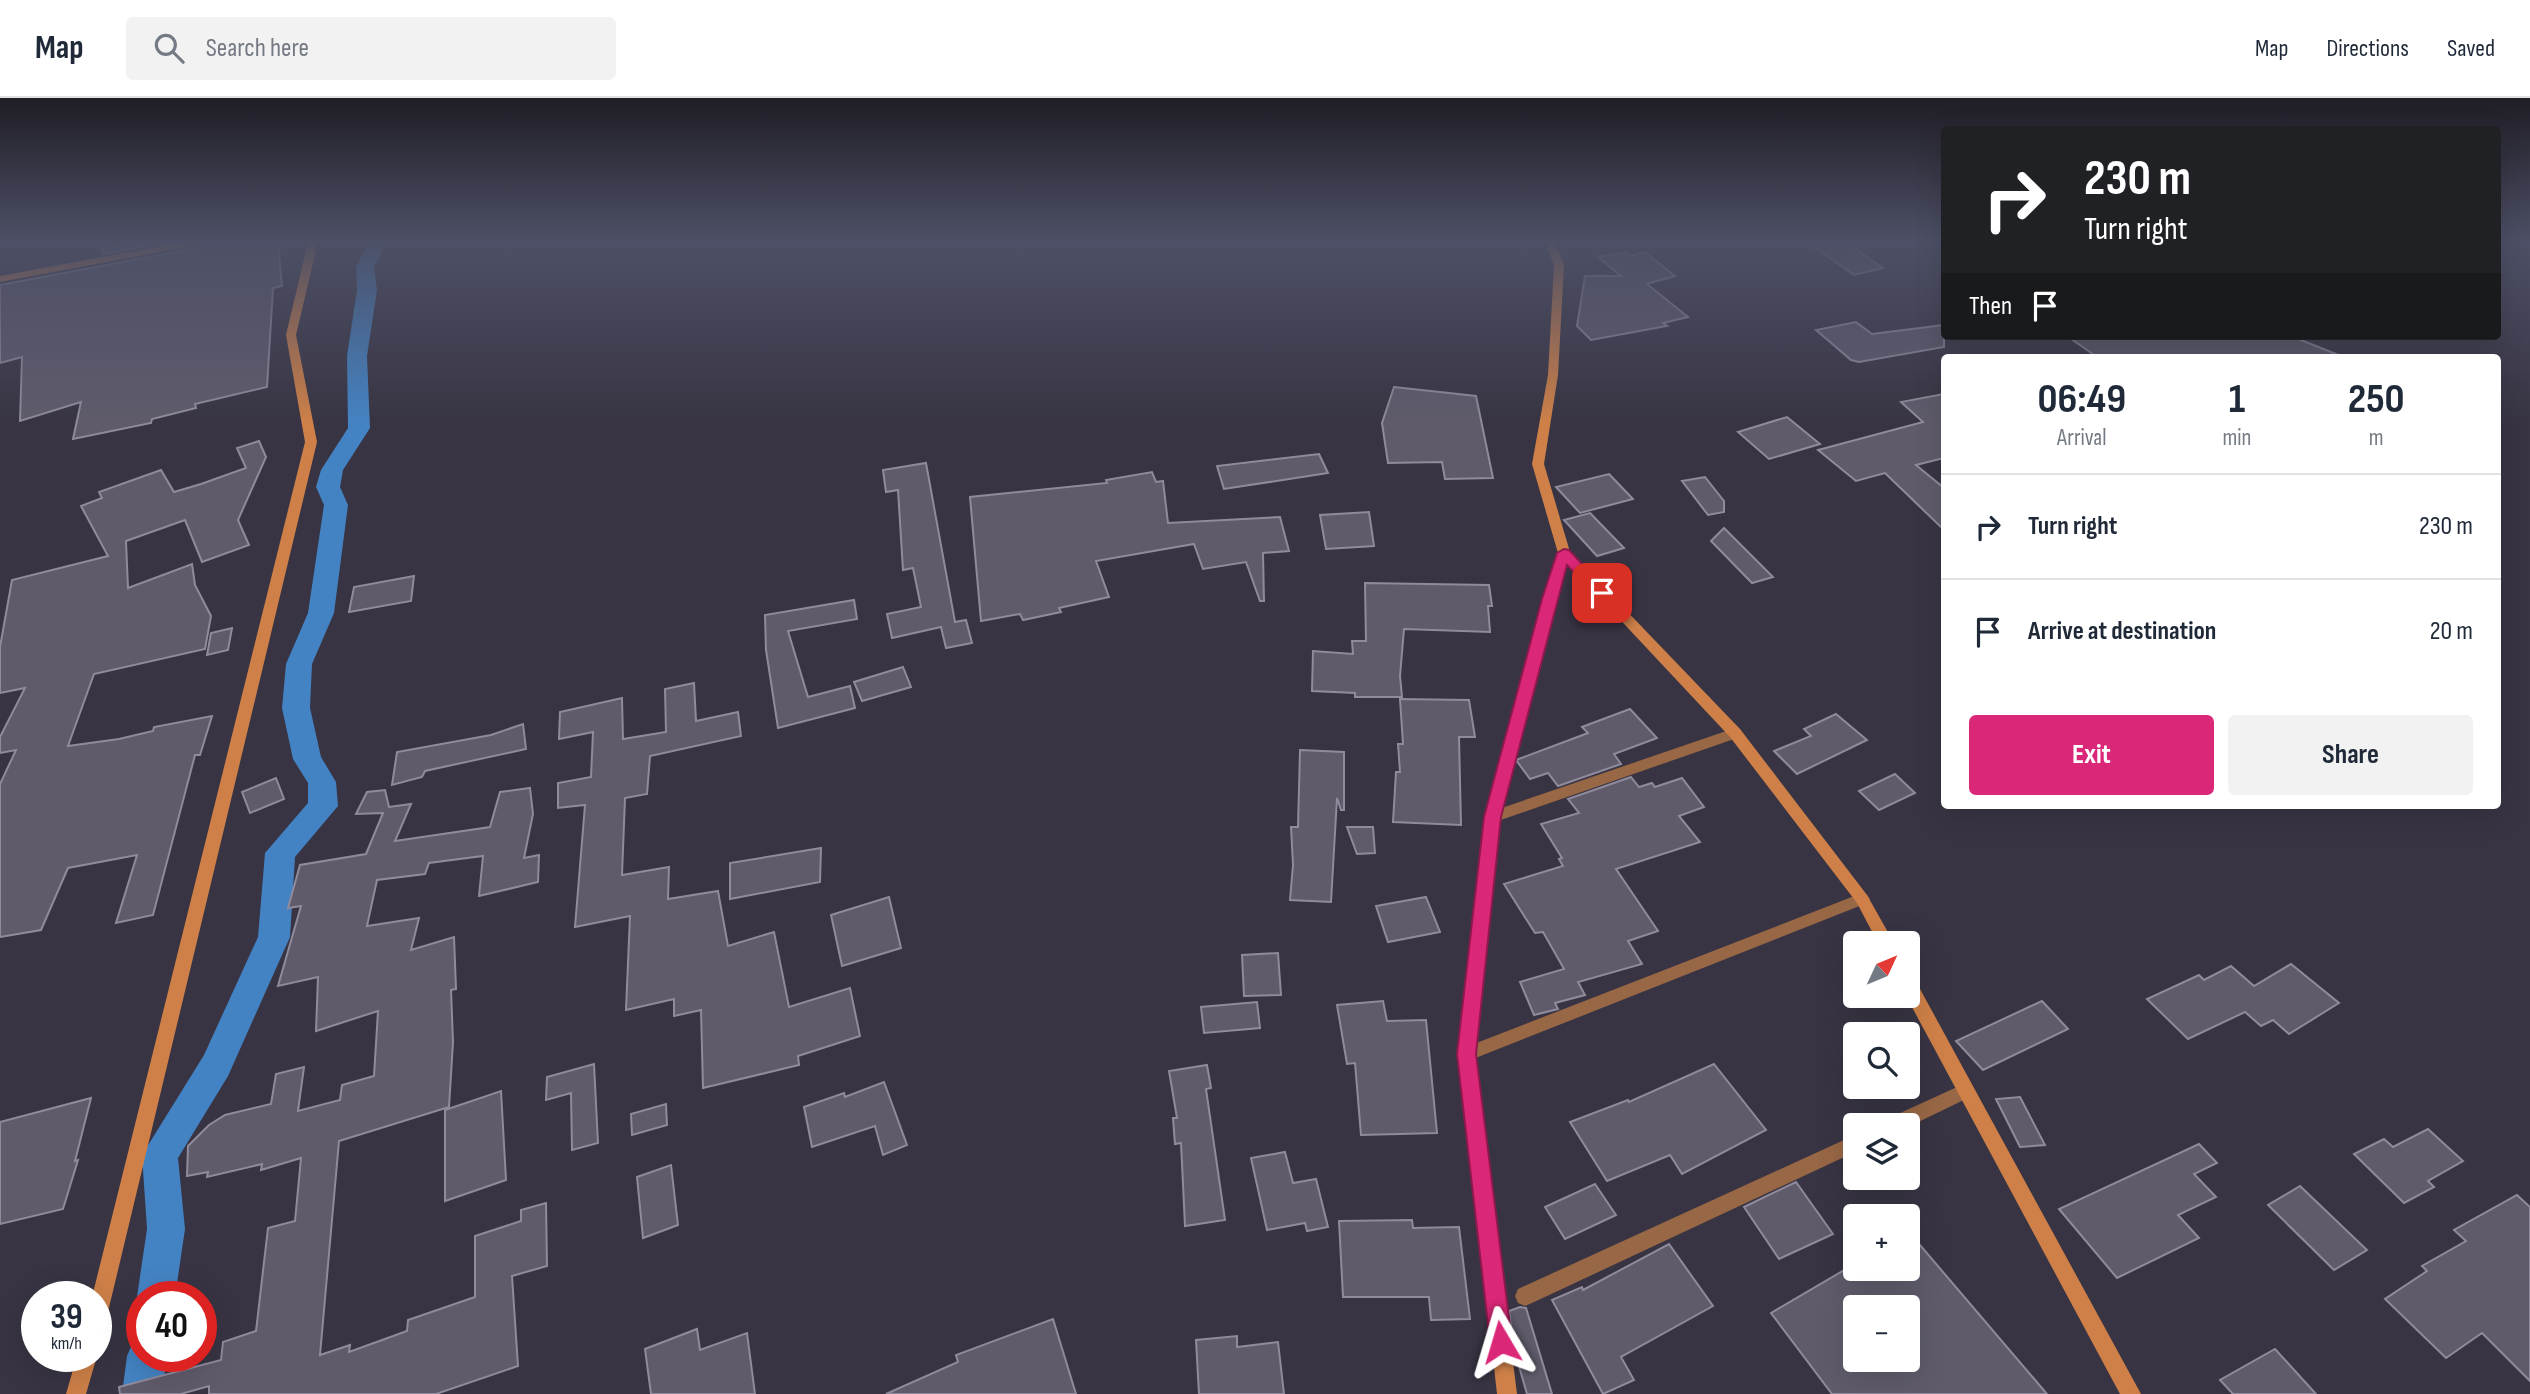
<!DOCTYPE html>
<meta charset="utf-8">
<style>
:root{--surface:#fff;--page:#f2f2f3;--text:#1f2937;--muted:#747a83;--line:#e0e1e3;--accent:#db2777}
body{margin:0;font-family:"Sofia Sans Condensed",sans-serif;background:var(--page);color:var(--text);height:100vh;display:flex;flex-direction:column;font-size:26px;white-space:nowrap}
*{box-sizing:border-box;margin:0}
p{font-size:23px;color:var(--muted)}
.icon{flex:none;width:38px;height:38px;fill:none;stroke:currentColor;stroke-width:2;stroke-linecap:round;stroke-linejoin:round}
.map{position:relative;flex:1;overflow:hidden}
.panel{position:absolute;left:1941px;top:256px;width:560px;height:455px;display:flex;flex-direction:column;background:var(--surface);border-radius:7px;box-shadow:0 7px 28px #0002}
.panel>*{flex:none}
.hud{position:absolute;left:1941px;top:28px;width:560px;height:214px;border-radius:7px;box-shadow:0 7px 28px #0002;background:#202124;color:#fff;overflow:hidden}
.needle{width:46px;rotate:46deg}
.buttons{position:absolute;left:1843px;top:833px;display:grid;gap:14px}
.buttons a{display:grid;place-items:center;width:77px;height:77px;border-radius:7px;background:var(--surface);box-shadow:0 7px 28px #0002;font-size:35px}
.speed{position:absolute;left:21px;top:1183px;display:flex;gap:14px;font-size:35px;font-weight:700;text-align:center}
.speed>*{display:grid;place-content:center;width:91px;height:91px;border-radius:50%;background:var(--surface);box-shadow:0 7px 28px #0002;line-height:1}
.speed small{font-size:18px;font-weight:400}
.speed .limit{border:10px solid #d22;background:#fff;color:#111}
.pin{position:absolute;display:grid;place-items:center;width:60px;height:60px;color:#fff;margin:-30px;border-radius:14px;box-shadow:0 4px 10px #0006}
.me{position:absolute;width:77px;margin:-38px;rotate:353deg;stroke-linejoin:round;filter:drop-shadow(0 0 5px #0008)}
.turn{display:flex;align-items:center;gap:24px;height:147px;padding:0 28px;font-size:32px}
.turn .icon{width:91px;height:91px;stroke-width:2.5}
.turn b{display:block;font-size:49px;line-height:60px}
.then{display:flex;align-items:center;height:66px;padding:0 28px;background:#0003;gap:14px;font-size:26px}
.eta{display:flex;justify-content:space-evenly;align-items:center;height:119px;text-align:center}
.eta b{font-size:42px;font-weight:700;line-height:49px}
.cta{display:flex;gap:14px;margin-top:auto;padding:14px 28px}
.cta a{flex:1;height:80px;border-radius:7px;background:var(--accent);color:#fff;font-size:28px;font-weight:700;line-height:80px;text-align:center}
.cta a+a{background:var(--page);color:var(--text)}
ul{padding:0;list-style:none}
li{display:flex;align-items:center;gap:21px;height:105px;padding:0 28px;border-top:2px solid var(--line)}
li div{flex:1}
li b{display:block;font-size:26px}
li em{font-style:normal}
header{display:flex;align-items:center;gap:42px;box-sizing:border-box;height:98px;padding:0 35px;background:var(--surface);border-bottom:2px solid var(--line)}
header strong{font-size:33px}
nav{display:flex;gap:38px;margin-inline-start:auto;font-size:24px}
.search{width:490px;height:63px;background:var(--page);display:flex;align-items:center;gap:18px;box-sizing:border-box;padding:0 24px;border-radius:7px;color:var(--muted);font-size:26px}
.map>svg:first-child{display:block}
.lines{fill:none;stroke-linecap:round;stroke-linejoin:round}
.canal{fill:#4483c3;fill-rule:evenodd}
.building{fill:#5f5b6b;stroke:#8f8a9c;stroke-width:2;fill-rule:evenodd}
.street{fill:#986745;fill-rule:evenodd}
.secondary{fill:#ce8048;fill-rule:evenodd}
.route{fill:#db2777;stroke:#8e194d;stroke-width:2}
</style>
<header>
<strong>Map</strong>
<div class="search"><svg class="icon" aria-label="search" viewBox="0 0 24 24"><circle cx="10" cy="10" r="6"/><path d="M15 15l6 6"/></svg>Search here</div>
<nav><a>Map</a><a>Directions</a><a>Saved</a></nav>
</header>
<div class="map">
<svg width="2530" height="1296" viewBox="0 0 2530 1296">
<rect width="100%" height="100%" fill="#383443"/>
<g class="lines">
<g class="canal">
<path d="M369,144H387L374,169L377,192L367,258L370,330L343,372L340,389L348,407L334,515L312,566L310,610L321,659L336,684L338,708L295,759L290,839L228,978L178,1060L185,1131L175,1199H142V1211L137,1199L147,1131L142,1057L204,957L258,839L265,755L308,705V685L293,661L282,610L286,566L308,515L324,407L316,389L321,372L348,330L347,258L357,192L356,169Z"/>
<path d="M142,1240V1258H167L162,1296H122L127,1258L133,1244Z"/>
</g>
</g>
<g class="building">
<path d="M133,144H169L103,156L102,151Z"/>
<path d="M204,144H278L282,188L273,190L267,289L195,306L196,310L152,321L151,325L73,341L81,304L20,323L22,259L0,265V187L197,150Z"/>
<path d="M1807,144H1845L1883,170L1854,177Z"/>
<path d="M1626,154L1629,158L1645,154L1675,178L1647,186L1688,219L1663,225L1667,228L1591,242L1577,228L1585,178H1621L1598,159Z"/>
<path d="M1856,224L1872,236L1944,227V249L1859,264L1851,262L1816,232Z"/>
<path d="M2067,238H2291L2341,258L2097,259Z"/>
<path d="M1394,289L1476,298L1493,380L1445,381L1442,364L1388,365L1382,325Z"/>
<path d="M1944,296V360L1916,367L1944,390V432L1885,375L1856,383L1818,352L1923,324L1901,304Z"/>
<path d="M1787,319L1820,346L1769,361L1738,334Z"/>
<path d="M259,343L266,359L238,422L249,447L202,464L185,422L126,443L128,490L192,466L195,487L211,518L205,551L94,576L68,648L119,641L153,633L154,629L212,618L200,657H195L153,817L116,825L137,757L68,770L41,832L0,839V686L16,652L0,655V639L25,590L0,595V549L12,482L108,458L81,408L102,400L99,394L161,372L174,394L201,386L246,370L237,350Z"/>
<path d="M1319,356L1328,375L1224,391L1217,368Z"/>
<path d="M926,365L955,524L966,522L972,545L946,550L941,529L892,540L887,516L921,509L913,470L903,472L898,392L886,394L883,372Z"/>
<path d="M1152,374L1156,384L1163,383L1168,425L1280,419L1289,453L1263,455L1264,503H1260L1246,464L1203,471L1194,446L1096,463L1109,499L1059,510L1061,514L1023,522L1020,516L981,523L970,399L1107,385L1106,382Z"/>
<path d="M1609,376L1633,401L1580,415L1556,389Z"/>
<path d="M1705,379L1724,403V414L1708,417L1682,383Z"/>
<path d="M1369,414L1374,448L1326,451L1320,417Z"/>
<path d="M1590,415L1624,450L1597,458L1564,422Z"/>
<path d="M1724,430L1773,479L1752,485L1711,443Z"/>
<path d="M414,478L411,503L349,514L354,489Z"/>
<path d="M1365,485L1489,487L1492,508H1488L1490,534L1404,531L1400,578L1402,599H1355V595L1312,593L1313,553L1353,556L1352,543H1366Z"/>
<path d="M854,502L857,521L788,533L808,599L850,588L855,610L778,630L766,552L765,517Z"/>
<path d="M232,530L228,552L207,557L211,535Z"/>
<path d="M903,569L911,589L862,603L854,584Z"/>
<path d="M694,585L696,623L738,614L741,638L650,658L647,696L625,700L622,777L669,769L668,801L718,793L728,848L774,834L789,909L850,890L860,938L798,958L799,967L703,990L701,912L674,918V901L626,912L630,818L575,829L585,707L558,710V685L591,679L593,634L559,641L560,614L622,600L623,641L666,634L665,591Z"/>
<path d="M1400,601L1469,602L1475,639H1459L1461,727L1393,724L1396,674H1400L1398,646H1403Z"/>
<path d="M1630,611L1657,640L1614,656L1621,666L1558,688L1548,675L1530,681L1516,662L1588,635L1582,629Z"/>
<path d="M1836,616L1867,642L1797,676L1774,653L1811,638L1804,631Z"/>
<path d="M523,626L526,651L425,673L422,679L392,687L397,654L491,637Z"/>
<path d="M1300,652L1344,654V712H1341L1337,700L1331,804L1290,802L1293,767L1291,729H1298Z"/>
<path d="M1895,676L1915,695L1879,712L1859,693Z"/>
<path d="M1631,679L1639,689L1652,685L1655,689L1682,680L1704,709L1679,718L1700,744L1616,771L1658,833L1628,843L1642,866L1578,884L1585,897L1555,905L1558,911L1534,917L1520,884L1564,871L1543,834L1535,835L1504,786L1563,768L1559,761L1562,760L1541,726L1579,715L1568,701Z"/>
<path d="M276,680L284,701L250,715L242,694Z"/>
<path d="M530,690L533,716L524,760L539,757L538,784L479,798L483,758L429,765L425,776L377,782L367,828L419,820L411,852L454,839L456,891L451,892L453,944L449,1009L339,1043L320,1257L350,1247L349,1254L407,1233L408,1222L475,1199V1138L521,1123V1112L546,1105L547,1168L512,1178L518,1268L436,1296H209V1288L181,1296H120L119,1289L221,1262L223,1244L256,1233L268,1130L295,1123L301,1060L261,1072L262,1066L207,1079L208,1074L187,1078L188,1048L209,1027L225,1017L271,1006L276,976L304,969L298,1013L340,1002L342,987L374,978L378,913L316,933L318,879L278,888L301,808L288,810L300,767L366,756L383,715L356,716L367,694L385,692L389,709L411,706L395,743L490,729L500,694Z"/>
<path d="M1347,729H1373L1375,755L1357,756Z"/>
<path d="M821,750L820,784L730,801V765Z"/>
<path d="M889,799L901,850L842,868L831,817Z"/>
<path d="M1426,799L1440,834L1388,844L1376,808Z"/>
<path d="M1278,855L1281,897L1244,898L1242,857Z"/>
<path d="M2291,866L2339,905L2289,936L2273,922L2261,928L2245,914L2188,941L2147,901L2199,877L2204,882L2231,868L2254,888Z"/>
<path d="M1383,903L1387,923L1426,922L1437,1035L1361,1037L1355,965L1347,966L1337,907Z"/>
<path d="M2042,903L2068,931L1983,972L1956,943Z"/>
<path d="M1257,904L1260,930L1204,935L1201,909Z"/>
<path d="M594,966L598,1045L572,1052L571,995L546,1002L547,979Z"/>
<path d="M1714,966L1766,1032L1682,1076L1670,1057L1607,1083L1570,1024L1628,1002L1629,1004Z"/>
<path d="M1207,967L1211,990L1206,991L1225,1122L1185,1128L1181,1045L1175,1046L1173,1020H1177L1169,973Z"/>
<path d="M884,984L907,1047L883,1057L875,1028L812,1049L804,1009L844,995L845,999Z"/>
<path d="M501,993L506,1082L445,1103V1012Z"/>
<path d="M2020,999L2045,1047L2020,1049L1996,1001Z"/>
<path d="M91,1000L75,1063L78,1062L63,1111L0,1126V1024Z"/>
<path d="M666,1006L667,1027L632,1037L631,1016Z"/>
<path d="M2428,1031L2463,1063L2428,1083L2434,1089L2404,1105L2354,1056L2384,1041L2393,1049Z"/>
<path d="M2199,1046L2217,1065L2194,1076L2216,1099L2178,1117L2199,1140L2117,1180L2059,1111Z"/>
<path d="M1285,1054L1293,1085L1316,1081L1328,1129L1307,1133L1305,1125L1267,1132L1251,1060Z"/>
<path d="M671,1067L678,1127L643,1140L637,1079Z"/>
<path d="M1796,1084L1833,1136L1779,1161L1744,1109Z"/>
<path d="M1595,1086L1616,1117L1565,1141L1545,1109Z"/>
<path d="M2300,1088L2367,1152L2334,1172L2268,1107Z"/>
<path d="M2517,1097L2530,1109V1283L2482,1235L2446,1260L2385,1201L2427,1173L2422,1168L2466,1143L2454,1132Z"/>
<path d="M1412,1122L1413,1130L1459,1129L1470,1221L1431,1222L1429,1199H1343L1339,1123Z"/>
<path d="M1908,1133L2047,1296H1832L1771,1215L1846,1171H1908ZM1855,1209H1908V1262H1855Z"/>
<path d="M1669,1146L1713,1208L1621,1259L1634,1282L1603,1296L1552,1202L1582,1189L1583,1192Z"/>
<path d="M1520,1209L1526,1210L1552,1296H1527L1514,1251L1509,1213Z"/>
<path d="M1053,1221L1076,1296H886L958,1264L956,1257Z"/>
<path d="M697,1231L700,1252L747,1235L755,1296H651L645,1251Z"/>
<path d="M1237,1238V1249L1278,1244L1284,1296H1199L1196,1242Z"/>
<path d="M2275,1251L2316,1296H2233L2220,1282Z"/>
</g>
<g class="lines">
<g class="street">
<path d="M1735,630L1740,631L1742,635L1740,639L1492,725L1487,723L1485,719L1487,715Z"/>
<path d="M1862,795L1867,797L1870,801L1867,805L1473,961L1467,963L1461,961L1459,956L1461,951Z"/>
<path d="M1966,985L1972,988L1975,993L1972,998L1908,1029L1884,1027L1887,1021Z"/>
<path d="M1855,1037V1054L1532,1205L1525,1208L1518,1205L1515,1198L1518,1191Z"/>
</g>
<g class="secondary">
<path d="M183,144H202L197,147L0,184V178Z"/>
<path d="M308,144H318L296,237L317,344L106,1222L103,1229L96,1232V1199H92L305,344L286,237Z"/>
<path d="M1545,144H1555L1564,167L1558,277L1544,366L1570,454L1740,631L1867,797L1894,845H1878L1857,805L1730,639L1567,465L1555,501L1499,719L1475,956L1517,1296H1497L1459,956L1485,719L1543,501L1558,455L1532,366L1548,277L1554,167Z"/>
<path d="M1908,878L1914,880L2141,1296H2120L1906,898Z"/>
<path d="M96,1257L97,1258L86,1296H66L77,1258Z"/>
</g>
</g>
<linearGradient id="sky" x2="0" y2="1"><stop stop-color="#1f1d25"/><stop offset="0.44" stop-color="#4d5066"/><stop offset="1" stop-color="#4d5066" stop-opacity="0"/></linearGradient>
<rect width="2530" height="325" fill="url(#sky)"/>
<path class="route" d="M1564,451L1569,452L1609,495L1602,500L1597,499L1567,467L1501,719L1476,956L1512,1244L1509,1252L1501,1255L1493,1252L1490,1244L1457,956L1484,719L1542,501L1557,455Z"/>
</svg>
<div class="buttons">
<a><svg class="needle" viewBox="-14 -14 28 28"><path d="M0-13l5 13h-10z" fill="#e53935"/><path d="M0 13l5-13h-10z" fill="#747a83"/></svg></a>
<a><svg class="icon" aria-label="search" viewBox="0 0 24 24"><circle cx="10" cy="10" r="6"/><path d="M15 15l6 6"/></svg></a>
<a><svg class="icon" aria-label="layers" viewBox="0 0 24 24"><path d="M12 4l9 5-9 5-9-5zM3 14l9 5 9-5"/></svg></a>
<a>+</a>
<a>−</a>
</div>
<div class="speed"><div>39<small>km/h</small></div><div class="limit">40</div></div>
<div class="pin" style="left:1602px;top:495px;background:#d93025"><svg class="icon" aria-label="arrive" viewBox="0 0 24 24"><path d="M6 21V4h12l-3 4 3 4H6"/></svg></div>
<svg class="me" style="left:1501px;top:1244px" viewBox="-20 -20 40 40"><path d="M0-17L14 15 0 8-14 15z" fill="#db2777" stroke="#fff" stroke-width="4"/></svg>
<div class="hud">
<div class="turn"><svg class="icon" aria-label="right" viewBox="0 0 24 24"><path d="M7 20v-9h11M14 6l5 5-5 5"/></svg><div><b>230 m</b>Turn right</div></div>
<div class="then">Then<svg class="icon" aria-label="arrive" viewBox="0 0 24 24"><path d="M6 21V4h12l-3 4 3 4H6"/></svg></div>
</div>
<section class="panel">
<div class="eta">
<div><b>06:49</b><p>Arrival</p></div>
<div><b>1</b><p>min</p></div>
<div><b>250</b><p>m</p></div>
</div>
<ul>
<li><svg class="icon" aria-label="right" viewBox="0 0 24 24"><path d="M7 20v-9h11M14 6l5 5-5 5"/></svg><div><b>Turn right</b></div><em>230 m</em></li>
<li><svg class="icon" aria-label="arrive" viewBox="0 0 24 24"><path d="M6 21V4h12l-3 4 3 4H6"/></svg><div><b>Arrive at destination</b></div><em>20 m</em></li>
</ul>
<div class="cta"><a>Exit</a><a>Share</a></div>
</section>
</div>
